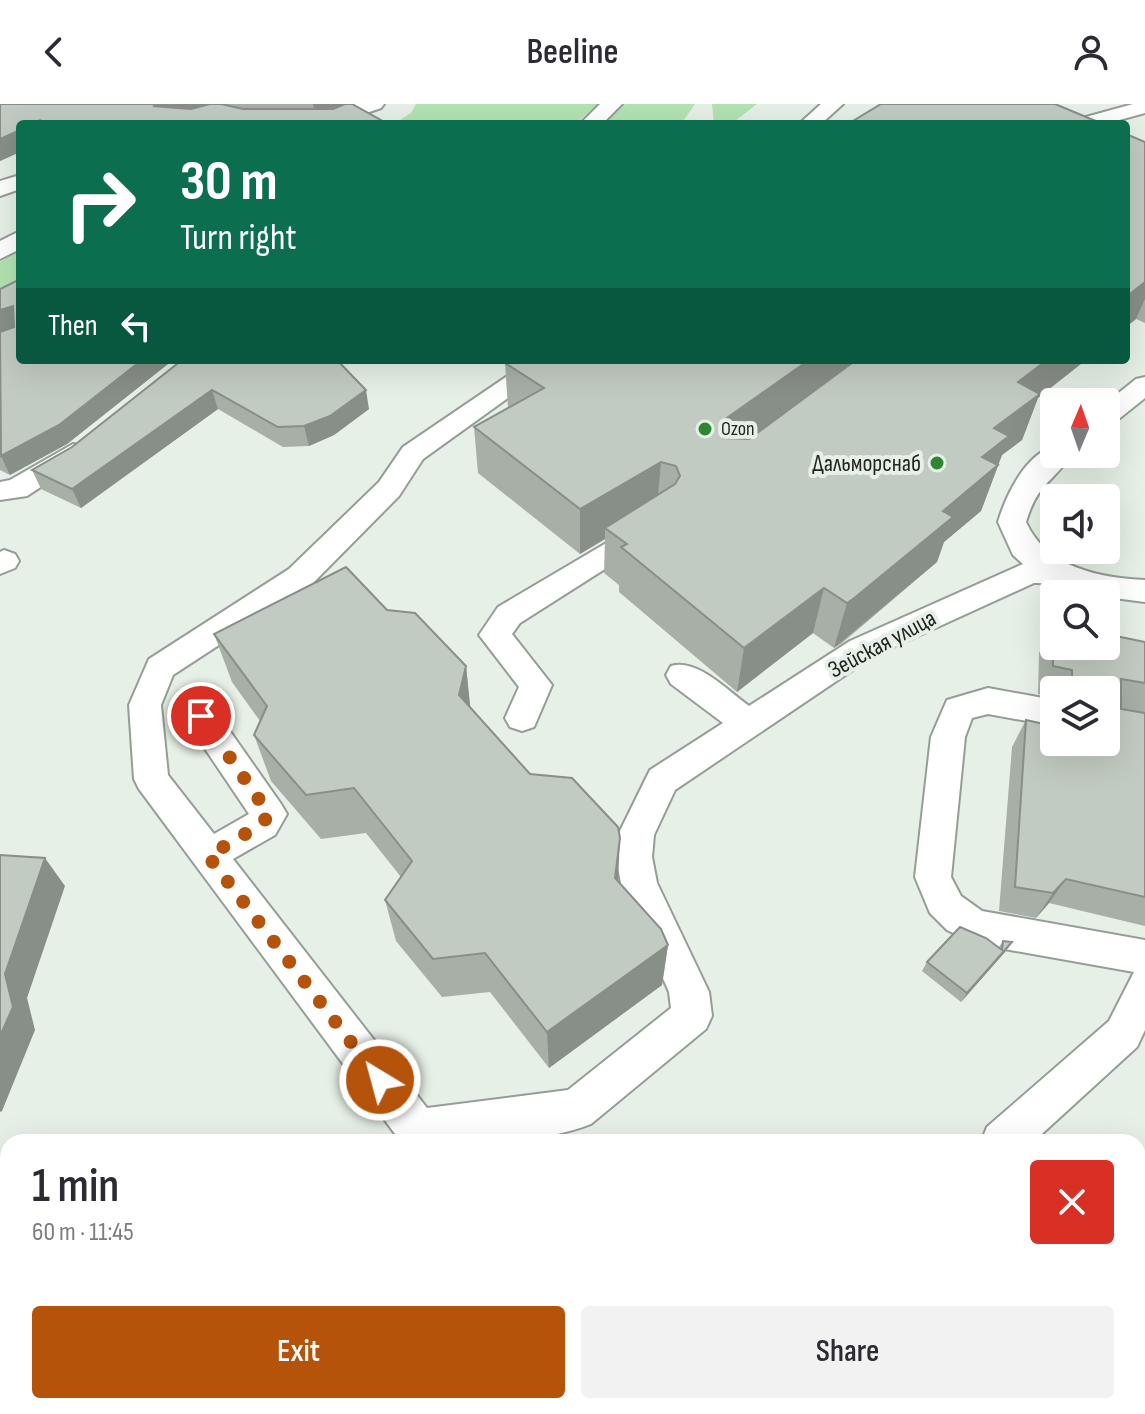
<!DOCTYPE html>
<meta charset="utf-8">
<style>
:root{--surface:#fff;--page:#f2f2f3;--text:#2b2b33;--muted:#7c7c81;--accent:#b45309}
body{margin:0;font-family:"Sofia Sans Condensed",sans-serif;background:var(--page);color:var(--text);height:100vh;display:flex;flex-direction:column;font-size:30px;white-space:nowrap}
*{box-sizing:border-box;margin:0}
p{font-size:26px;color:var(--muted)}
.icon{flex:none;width:44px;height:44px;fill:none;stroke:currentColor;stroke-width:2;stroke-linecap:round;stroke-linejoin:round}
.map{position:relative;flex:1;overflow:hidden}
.side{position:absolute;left:0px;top:1030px;width:1146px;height:280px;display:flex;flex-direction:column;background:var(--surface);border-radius:24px 24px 0 0;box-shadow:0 8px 32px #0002}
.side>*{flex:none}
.banner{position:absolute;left:16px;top:16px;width:1114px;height:244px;border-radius:8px;box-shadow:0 8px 32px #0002;background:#0b6e4f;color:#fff;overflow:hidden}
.needle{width:52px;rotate:2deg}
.fabs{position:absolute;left:1040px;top:284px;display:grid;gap:16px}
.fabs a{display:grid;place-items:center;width:80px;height:80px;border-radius:8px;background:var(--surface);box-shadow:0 8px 32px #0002;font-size:40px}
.pin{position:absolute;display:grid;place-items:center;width:68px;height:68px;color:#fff;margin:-34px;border:4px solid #fff;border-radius:50%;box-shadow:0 2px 8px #0007}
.me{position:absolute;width:88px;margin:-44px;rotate:323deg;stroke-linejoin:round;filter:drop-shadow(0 0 6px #0008)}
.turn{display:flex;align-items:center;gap:28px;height:168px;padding:0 32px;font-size:36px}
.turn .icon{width:104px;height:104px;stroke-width:2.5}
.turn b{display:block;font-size:56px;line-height:68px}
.then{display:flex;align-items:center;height:76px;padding:0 32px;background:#0003;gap:16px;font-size:30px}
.round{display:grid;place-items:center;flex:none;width:84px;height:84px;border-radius:8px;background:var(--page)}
.overview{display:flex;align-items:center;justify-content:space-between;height:136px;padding:0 32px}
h1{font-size:48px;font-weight:600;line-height:60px}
.cta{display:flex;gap:16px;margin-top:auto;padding:16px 32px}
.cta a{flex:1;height:92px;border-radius:8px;background:var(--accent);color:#fff;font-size:32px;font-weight:600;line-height:92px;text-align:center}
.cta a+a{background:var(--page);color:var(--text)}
header{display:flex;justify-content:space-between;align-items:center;height:104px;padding:0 32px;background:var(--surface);font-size:36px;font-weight:600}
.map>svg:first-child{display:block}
.green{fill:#b3e3b2}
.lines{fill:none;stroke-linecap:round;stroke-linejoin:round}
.lane-casing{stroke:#959e95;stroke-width:4}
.lane{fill:#fff;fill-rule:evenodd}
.wall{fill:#a7afa7}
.shaded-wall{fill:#888e88}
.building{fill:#c2cbc2;stroke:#888e88;stroke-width:2}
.route{stroke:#b45309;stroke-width:14;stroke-dasharray:0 25.2}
.poi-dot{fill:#2e8534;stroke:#e6f0e6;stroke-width:3}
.labels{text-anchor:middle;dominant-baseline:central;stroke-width:8;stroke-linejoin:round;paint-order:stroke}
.far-poi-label{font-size:20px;fill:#222522;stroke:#e6f0e6;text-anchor:start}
.poi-label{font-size:24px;fill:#222522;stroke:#e6f0e6;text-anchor:end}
.street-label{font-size:24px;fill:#222522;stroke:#e6f0e6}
</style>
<header><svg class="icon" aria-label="back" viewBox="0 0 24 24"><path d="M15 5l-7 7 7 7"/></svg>Beeline<svg class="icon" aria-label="person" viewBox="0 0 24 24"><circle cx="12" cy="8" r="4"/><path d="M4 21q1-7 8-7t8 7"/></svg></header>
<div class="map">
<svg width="1145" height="1310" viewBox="0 0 1145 1310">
<rect width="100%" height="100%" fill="#e6f0e6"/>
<g class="green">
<path d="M416,0H598L575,20H394L411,9Z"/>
<path d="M625,0H695L681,20H604Z"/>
<path d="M712,0H757L731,20H714Z"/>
<path d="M20,145V187L0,197V158Z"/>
</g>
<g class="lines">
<defs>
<g id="lane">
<path d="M354,0H384L381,4L335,20L308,19L311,15Z"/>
<path d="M600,0H622L602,20H580Z"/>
<path d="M821,0H843L821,20H799Z"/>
<path d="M1133,0H1145V9L1105,20H1072L1075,16Z"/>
<path d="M20,71V85L0,92V77Z"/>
<path d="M20,127V145L0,155V137Z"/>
<path d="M531,256H561L423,355L399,392L311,481L173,571L161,601L168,671L214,730L249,710L189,621L184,612L189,603L201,599L213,603L281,700L287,710L275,731L233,755L427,1004L568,986L671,904L669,888L621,779L616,753L618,731L650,666L723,619L671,580L666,571L671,562C697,554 728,587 749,602L850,537L1023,460L1013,451L998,418C1006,391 1025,351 1054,342V350H1072C1053,379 1038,378 1026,418C1046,463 1099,474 1145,476V498L1106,493V490C1081,490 1060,478 1034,479L872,553L675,686L654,731L652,753L657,779L709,888L712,912L706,925L591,1020C536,1042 460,1038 401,1038L139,685L134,675L129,601L149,555L289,465L379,378L403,343Z"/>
<path d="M1145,273V294L1115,318L1106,320V299L1136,275Z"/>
<path d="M73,340L83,343L87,349L83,355L27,392L0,396V378L10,376Z"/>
<path d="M642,418L652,421L657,428L652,435L520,519L512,530L552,581L534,623L522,627L510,623L505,614L519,583L479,531L498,503Z"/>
<path d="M4,446L15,450L19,457L15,464L0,470V448Z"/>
<path d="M988,584L1054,596V622L988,610L972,614L965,633L951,773L961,792L982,807L1145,836V926L1137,943L1033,1038H981L987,1023L1109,917L1134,868L976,840L947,826L930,809L915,773L931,633L947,596Z"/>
<path d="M1,1168L8,1170V1216L0,1213Z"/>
<path d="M607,1302H667L664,1310H604Z"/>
</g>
</defs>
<use href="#lane" class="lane-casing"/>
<use href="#lane" class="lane"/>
</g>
<g class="wall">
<path d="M0,0H352L388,20H20V48L0,57Z"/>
<path d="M1126,30L1145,38V219L1136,215L1126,223Z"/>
<path d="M0,185L20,256H173L67,340L10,371L0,366Z"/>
<path d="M182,256L369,305L334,331L309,342L283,343L218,305L81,404L41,385L32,366L72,343Z"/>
<path d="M505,259L848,262L1038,294L1022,336L1002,351L981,407L944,438L937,458L841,540L834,544L813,529L737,588L619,488V481L604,469L605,435L580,450L478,369L474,323L508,304Z"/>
<path d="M387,506L466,562L470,604L618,777L668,841L662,881L549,964L490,888L442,893L396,837L385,796L401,773L366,729L321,735L271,677L254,631L260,617L232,578L214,530Z"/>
<path d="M1053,520L1145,538V822L1049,799L1036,814L999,807L1012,643L1026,616L1040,619L1053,594L1054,638L1106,586H1054V594L1038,590L1039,549Z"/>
<path d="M1003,837L1005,848L961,898L922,867L927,858L999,843Z"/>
</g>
<g class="shaded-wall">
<path d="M155,0H215L164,13L154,2Z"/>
<path d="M313,0H346L315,11Z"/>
<path d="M20,26V48L0,57V35Z"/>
<path d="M1145,178V195L1136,215L1126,223V193Z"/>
<path d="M13,202L20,222L0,228V206Z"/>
<path d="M142,256H173L67,340L10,371L1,352Z"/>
<path d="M809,256H854L824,285L718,362L719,324L724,316Z"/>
<path d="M1047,256H1086L1038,294L1022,336L1002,351L981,407L944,438L937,458L834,544L847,499L943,407L994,324L1018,278Z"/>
<path d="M212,286L218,305L81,404L72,385Z"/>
<path d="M366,286L369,305L334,331L309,342L304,322Z"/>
<path d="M661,358L657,403L605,424V435L580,450V405Z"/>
<path d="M824,484L813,529L737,588L744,544Z"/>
<path d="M466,562L471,610L459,591Z"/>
<path d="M620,734L618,777L615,774Z"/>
<path d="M45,754L65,782L27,894L35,926L2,1007L0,1008V932L5,870Z"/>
<path d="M1066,775L1049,799L1036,814L1053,789Z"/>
<path d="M1012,838L1005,848L961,898L967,889Z"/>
<path d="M668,841L662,881L549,964L547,928Z"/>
</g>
<g class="building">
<path d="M0,0H155L154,2L191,5L210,0H221L243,5H333L345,0H352L388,20H48L40,16L32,20H20V26L0,35Z"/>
<path d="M881,0H1055L1103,20H848Z"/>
<path d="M1126,30L1145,38V178L1126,193Z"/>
<path d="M20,175V256H142L59,321L1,352L0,228L14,223L13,202L0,206V185Z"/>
<path d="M182,256H337L366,286L330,312L304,322L278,323L212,286L72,385L32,366L72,343Z"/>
<path d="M510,256H809L724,316L719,324L723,334L749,335L856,256H1047L1018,278L1040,290L994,324L1009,332L982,353L998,361L943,407L953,413L853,495L847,499L824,484L744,544L621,443L627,440L605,424L675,380L680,372L676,362L661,358L580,405L474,323L544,284L505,259Z"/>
<path d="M346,463L387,506L415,509L466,562L459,591L530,670L572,674L618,723L620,734L615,774L661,825L668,841L547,928L485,849L433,855L385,796L412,757L354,684L306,691L254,631L267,602L214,530Z"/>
<path d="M1053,520H1054V542H1106V530L1145,538V579L1121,575V605L1145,609V793L1066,775L1053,789L1015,783L1026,616L1053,622L1054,595V638H1106V586H1072V566L1053,562Z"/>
<path d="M0,751L45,754L5,870L13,903L0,932Z"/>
<path d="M960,823L986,834L1002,846L1003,837L1012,838L967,889L927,858Z"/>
</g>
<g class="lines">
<path class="route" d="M201,612L269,710L262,720L208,752L380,976"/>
</g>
<g class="poi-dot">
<circle cx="705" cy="325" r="8"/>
<circle cx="937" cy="359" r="8"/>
</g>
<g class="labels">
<g class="far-poi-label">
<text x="721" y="325">Ozon</text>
</g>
<g class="poi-label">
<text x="921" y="359">Дальморснаб</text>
</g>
<g class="street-label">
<text transform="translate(882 540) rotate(-28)">Зейская улица</text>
</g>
</g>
</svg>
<div class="fabs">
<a><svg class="needle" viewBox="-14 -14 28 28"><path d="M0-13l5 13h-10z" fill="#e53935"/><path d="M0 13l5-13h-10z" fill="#7c7c81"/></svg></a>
<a><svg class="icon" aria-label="sound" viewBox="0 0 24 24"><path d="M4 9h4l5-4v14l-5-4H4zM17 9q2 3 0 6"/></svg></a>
<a><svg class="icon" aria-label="search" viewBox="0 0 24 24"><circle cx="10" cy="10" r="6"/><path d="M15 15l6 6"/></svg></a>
<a><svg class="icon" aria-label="layers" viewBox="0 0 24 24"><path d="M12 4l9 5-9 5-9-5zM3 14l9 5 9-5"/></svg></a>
</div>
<div class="pin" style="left:201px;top:612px;background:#d93025"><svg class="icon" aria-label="arrive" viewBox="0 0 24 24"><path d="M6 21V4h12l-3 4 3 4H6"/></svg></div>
<svg class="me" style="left:380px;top:976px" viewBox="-20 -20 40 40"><circle r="17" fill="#b45309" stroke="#fff" stroke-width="3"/><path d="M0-11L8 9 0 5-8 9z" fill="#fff"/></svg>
<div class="banner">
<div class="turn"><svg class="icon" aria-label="right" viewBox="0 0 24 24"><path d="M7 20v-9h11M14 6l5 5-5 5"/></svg><div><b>30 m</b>Turn right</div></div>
<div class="then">Then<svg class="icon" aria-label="left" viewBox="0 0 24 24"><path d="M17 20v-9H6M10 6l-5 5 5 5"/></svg></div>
</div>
<section class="side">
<div class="overview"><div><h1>1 min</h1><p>60 m · 11:45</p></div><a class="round" style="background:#d93025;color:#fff"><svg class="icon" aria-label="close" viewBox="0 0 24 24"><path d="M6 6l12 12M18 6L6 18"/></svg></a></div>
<div class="cta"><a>Exit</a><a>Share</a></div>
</section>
</div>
